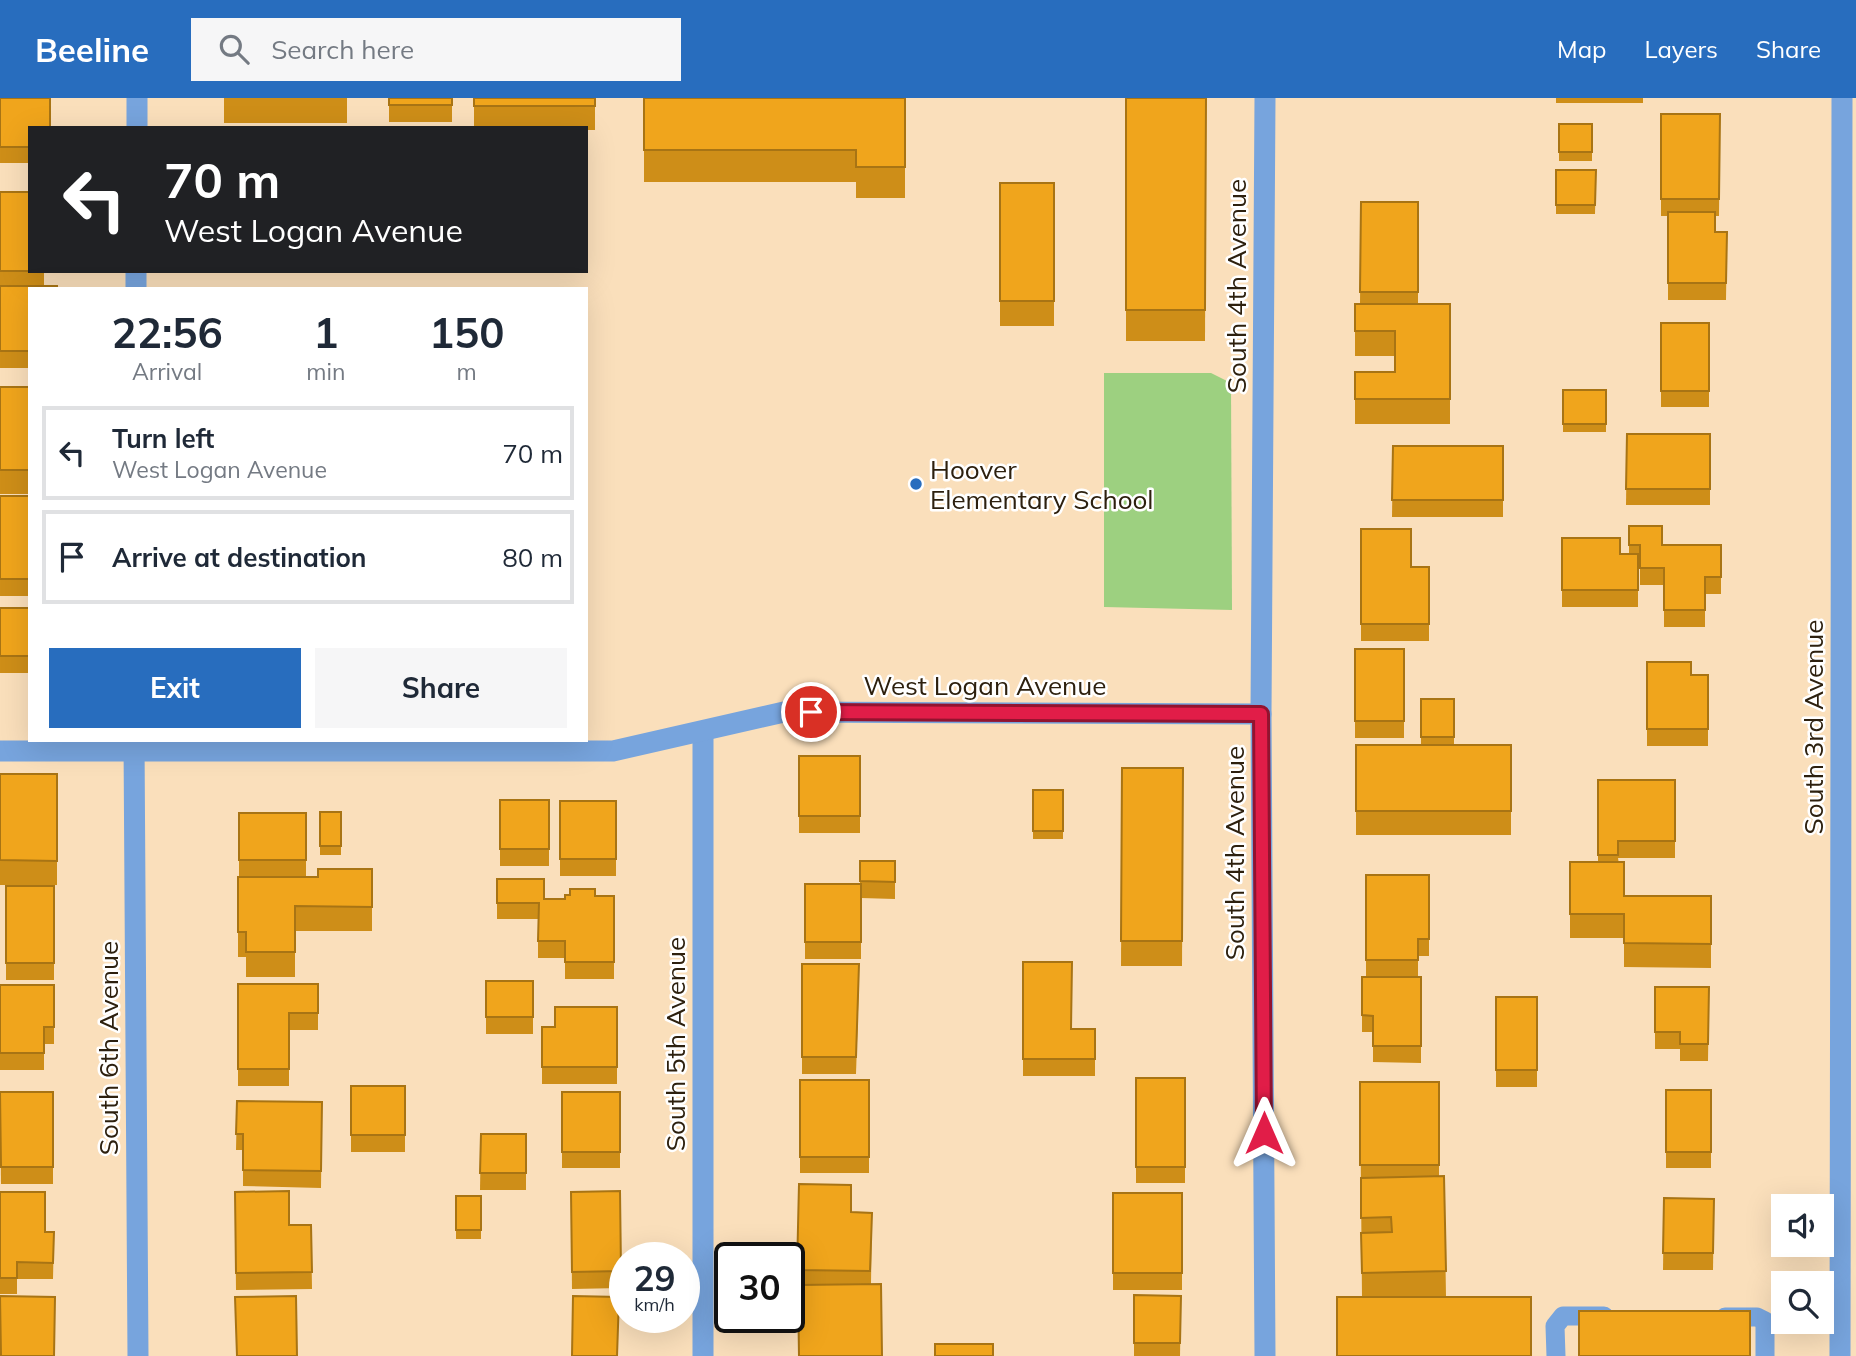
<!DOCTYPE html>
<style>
:root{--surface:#fff;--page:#f6f6f7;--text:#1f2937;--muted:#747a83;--line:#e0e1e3;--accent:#286dbe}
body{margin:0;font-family:Mulish,sans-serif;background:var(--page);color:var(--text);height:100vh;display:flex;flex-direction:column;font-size:26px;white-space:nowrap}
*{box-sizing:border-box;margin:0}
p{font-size:23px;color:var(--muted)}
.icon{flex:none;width:38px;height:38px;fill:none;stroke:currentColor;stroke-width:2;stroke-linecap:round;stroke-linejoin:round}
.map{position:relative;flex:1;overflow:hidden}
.side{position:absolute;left:28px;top:189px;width:560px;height:455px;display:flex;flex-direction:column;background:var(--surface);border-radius:0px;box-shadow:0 7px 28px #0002}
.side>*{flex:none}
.guide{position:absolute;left:28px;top:28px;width:560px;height:147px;border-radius:0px;box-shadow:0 7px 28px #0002;background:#202124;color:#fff;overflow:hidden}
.fabs{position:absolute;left:1771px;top:1096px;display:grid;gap:14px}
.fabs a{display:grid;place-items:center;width:63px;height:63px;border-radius:0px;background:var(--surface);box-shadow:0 7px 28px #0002;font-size:35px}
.speed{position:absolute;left:609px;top:1144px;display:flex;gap:14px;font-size:35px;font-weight:700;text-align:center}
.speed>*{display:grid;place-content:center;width:91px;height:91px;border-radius:50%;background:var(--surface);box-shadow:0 7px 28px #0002;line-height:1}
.speed small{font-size:18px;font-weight:400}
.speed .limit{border:4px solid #111;border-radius:10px;background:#fff;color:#111}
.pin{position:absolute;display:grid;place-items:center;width:60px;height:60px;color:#fff;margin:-30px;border:4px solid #fff;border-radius:50%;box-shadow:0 2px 7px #0007}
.me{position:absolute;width:77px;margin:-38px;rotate:0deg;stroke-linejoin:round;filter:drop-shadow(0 0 5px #0008)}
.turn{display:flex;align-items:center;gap:24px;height:147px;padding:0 21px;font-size:32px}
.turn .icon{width:91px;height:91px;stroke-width:2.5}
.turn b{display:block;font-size:49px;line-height:60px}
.eta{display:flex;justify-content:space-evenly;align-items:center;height:119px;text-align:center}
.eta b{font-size:42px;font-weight:700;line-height:49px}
.primary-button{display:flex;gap:14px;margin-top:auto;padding:14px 21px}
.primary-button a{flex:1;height:80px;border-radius:0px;background:var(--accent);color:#fff;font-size:28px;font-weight:700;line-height:80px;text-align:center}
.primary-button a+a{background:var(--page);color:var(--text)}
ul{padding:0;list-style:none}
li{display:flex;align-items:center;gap:21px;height:94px;margin:0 14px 10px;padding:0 7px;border:4px solid var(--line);border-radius:0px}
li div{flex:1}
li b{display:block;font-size:26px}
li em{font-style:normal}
header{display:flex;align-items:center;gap:42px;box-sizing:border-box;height:98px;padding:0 35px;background:var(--accent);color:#fff}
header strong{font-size:33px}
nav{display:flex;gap:38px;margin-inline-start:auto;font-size:24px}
.search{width:490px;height:63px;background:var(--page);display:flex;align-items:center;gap:18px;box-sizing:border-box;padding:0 24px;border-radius:0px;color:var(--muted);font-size:26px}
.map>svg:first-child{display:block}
.green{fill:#9dd080}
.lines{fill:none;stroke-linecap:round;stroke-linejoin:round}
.service{stroke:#77a4dd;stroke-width:19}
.minor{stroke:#77a4dd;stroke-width:21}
.tertiary{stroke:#77a4dd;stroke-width:21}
.wall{fill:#ce8e18}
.building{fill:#f0a51c;stroke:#a87414;stroke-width:2}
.route-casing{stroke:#92132f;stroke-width:18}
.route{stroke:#e11d48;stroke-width:12}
.poi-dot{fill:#286dbe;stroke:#fff;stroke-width:2.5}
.labels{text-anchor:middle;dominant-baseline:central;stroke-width:5;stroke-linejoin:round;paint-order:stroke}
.street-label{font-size:26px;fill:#2d200e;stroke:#fff}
.poi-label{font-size:26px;fill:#2d200e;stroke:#fff;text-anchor:start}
</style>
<header>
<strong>Beeline</strong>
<div class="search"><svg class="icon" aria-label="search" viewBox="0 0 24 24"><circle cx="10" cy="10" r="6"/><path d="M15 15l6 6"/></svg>Search here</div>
<nav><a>Map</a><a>Layers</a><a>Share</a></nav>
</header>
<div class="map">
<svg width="1856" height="1258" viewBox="0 0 1856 1258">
<rect width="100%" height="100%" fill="#fadfbb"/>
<path class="green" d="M1104,275H1211L1231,285L1232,512L1104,509Z"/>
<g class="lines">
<g class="service">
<path d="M1725,1219H1757L1765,1223V1258"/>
<path d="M1556,1258L1555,1228L1563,1218H1604"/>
</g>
<g class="minor">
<path d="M137,30V0"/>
<path d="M136,191V173"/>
<path d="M703,635V1258"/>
<path d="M134,642L138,1258"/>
<path d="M0,653H613L784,614L1261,616"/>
<path d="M1265,1258L1261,616L1265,0"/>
</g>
<path class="tertiary" d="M1840,1258L1842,0"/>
</g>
<g class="wall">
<path d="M0,0L30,30V65H0Z"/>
<rect x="224" y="0" width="123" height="25"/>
<rect x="389" y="0" width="63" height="24"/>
<path d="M474,0H595V32H586V30H474Z"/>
<path d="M644,0H905V100H856V84H644Z"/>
<path d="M1126,0H1206L1205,243H1126Z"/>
<rect x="1556" y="0" width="87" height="5"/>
<path d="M1661,16H1720L1719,118H1715V134H1727L1726,202H1668V118H1661Z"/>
<rect x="1559" y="26" width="33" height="37"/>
<path d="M1556,72H1596L1595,116H1556Z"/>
<rect x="1000" y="85" width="54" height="143"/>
<path d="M0,94L44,173V188L30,191V270H0Z"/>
<path d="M1361,104H1418V206H1450V326H1355V274H1395V258H1355V206H1360Z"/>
<rect x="1661" y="225" width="48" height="84"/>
<rect x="0" y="289" width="30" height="107"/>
<rect x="1563" y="292" width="43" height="42"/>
<path d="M1627,336H1710V407H1626Z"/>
<path d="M1393,348H1503V419H1392Z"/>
<rect x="0" y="398" width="30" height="100"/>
<path d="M1629,428L1662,447H1721V496H1705V529H1664V487H1640V464H1638V509H1562V440L1620,456H1629Z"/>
<path d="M1361,431L1411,469H1429V543H1361Z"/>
<rect x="0" y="510" width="30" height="65"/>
<rect x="1355" y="551" width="49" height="89"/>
<path d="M1647,564L1691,577H1708V648H1647Z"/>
<path d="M1421,601H1454V647H1511V737H1356V647H1421Z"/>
<rect x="799" y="658" width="61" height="77"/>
<path d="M1122,670H1183L1182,868H1121Z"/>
<rect x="0" y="676" width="57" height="111"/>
<path d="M1598,682H1675V760H1618L1624,798H1711V870L1624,869V840H1570V764H1598Z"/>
<rect x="1033" y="692" width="30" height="49"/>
<rect x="500" y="702" width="49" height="66"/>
<rect x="560" y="703" width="56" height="75"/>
<rect x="320" y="714" width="21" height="43"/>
<rect x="239" y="715" width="67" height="64"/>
<path d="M860,763H895V801L861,800V861H805V786H860Z"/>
<path d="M372,771V833H295V879H246V859H238V779H318Z"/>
<path d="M1366,777H1429V858H1418V879H1366Z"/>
<path d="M497,781L544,801H565L595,798H614V881H565V860H538V821H497Z"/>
<rect x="6" y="788" width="48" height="94"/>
<path d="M1023,864L1072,931H1095V978H1023Z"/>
<path d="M802,866L859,883L856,976H802Z"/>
<path d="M1362,879H1421V965L1373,964V934H1362Z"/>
<rect x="486" y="883" width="47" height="53"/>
<path d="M238,886H318V932H289V988H238Z"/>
<path d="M0,887H54V946H44V972H0Z"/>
<path d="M1655,889H1709L1708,963H1680V951H1655Z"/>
<rect x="1496" y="899" width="41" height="90"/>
<path d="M617,909V986H542V929H555Z"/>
<rect x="1136" y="980" width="49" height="105"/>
<rect x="800" y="982" width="69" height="93"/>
<path d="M1360,984H1439V1078H1444L1446,1198L1362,1199Z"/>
<rect x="351" y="988" width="54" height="66"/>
<rect x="1666" y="992" width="45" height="78"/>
<path d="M0,994H53V1086H1Z"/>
<rect x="562" y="994" width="58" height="76"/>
<path d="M237,1003L322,1004L321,1090L243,1088V1052H236Z"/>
<path d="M481,1036H526V1092H480Z"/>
<path d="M799,1086L851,1114L872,1115L871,1186L797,1188Z"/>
<path d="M620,1093L621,1190L572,1191L571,1094Z"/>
<path d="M0,1094L45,1134H54L53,1181H17V1196H0Z"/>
<path d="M235,1094L289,1127H311L312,1191L236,1192Z"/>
<rect x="1113" y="1095" width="69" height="97"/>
<rect x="456" y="1098" width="25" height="43"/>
<path d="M1664,1100L1714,1101L1713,1172H1663Z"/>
<path d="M1134,1197L1181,1198L1180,1258H1134Z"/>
</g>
<g class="building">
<path d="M0,0H50V30H30V49H0Z"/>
<rect x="389" y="0" width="63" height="7"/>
<rect x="474" y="0" width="121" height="8"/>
<path d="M644,0H905V69H856V52H644Z"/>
<path d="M1126,0H1206L1205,212H1126Z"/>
<path d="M1661,16H1720L1719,101H1661Z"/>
<rect x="1559" y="26" width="33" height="28"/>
<path d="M1556,72H1596L1595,107H1556Z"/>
<rect x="1000" y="85" width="54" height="118"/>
<path d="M0,94H30V173H44H0Z"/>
<path d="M1361,104H1418V194H1360Z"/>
<path d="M1668,114H1715V134H1727L1726,185H1668Z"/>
<path d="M0,188H57V191H30V253H0Z"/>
<path d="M1355,206H1450V301H1355V274H1395V233H1355Z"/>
<rect x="1661" y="225" width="48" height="68"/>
<rect x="0" y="289" width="30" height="83"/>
<rect x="1563" y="292" width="43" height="34"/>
<path d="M1627,336H1710V391H1626Z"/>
<path d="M1393,348H1503V402H1392Z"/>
<rect x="0" y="398" width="30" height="83"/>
<path d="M1629,428H1662V447H1721V479H1705V512H1664V470H1640V447H1629Z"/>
<path d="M1361,431H1411V469H1429V526H1361Z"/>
<path d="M1562,440H1620V456H1638V492H1562Z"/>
<rect x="0" y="510" width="30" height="48"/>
<rect x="1355" y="551" width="49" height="72"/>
<path d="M1647,564H1691V577H1708V631H1647Z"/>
<rect x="1421" y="601" width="33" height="38"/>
<rect x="1356" y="647" width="155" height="66"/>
<rect x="799" y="658" width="61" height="60"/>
<path d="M1122,670H1183L1182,843H1121Z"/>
<path d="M0,676H57V763L0,762Z"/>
<path d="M1598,682H1675V743H1618V757H1598Z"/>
<rect x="1033" y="692" width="30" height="41"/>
<rect x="500" y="702" width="49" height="49"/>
<rect x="560" y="703" width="56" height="58"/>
<rect x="320" y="714" width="21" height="34"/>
<rect x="239" y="715" width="67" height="47"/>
<path d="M860,763H895V784L860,783Z"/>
<path d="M1570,764H1624V798H1711V846L1624,845V816H1570Z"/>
<path d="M318,771H372V809L295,808V854H246V834H238V779H318Z"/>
<path d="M1366,777H1429V841H1418V862H1366Z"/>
<path d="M497,781H544V801H565V797H570V791H595V798H614V864H565V843H538L539,805H497Z"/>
<rect x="805" y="786" width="56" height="58"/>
<rect x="6" y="788" width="48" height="77"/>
<path d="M1023,864H1072L1071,931H1095V961H1023Z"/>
<path d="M802,866H859L856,959H802Z"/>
<path d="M1362,879H1421V948H1373V918L1362,917Z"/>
<rect x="486" y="883" width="47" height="36"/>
<path d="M238,886H318V915H289V971H238Z"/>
<path d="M0,887H54V929H44V955H0Z"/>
<path d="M1655,889H1709L1708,946H1680V934H1655Z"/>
<rect x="1496" y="899" width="41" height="73"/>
<path d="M555,909H617V969H542V929H555Z"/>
<rect x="1136" y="980" width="49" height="89"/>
<rect x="800" y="982" width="69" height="77"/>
<rect x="1360" y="984" width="79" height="83"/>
<rect x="351" y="988" width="54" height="49"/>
<rect x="1666" y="992" width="45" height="62"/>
<path d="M0,994H53V1069H1Z"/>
<rect x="562" y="994" width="58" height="60"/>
<path d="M237,1003L322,1004L321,1073L243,1072V1036H236Z"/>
<path d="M481,1036H526V1075H480Z"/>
<path d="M1444,1078L1446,1173L1362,1175L1361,1135L1392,1134L1391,1119L1361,1120V1080Z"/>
<path d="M799,1086L851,1087V1114L872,1115L870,1173L797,1172Z"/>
<path d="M289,1093V1127H311L312,1174L236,1175L235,1094Z"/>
<path d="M620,1093L621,1173L572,1174L571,1094Z"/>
<path d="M0,1094H45V1134H54L53,1165L17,1164V1180H0Z"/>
<rect x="1113" y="1095" width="69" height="80"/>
<rect x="456" y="1098" width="25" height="34"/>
<path d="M1664,1100L1714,1101L1713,1155H1663Z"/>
<path d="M881,1186L882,1258H799L798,1187Z"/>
<path d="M1134,1197L1181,1198L1180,1245H1134Z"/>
<path d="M0,1198L55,1199L54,1258H1Z"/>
<path d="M296,1198L297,1258H237L235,1199Z"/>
<path d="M573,1198L619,1199L617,1258H572Z"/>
<rect x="1337" y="1199" width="194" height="59"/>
<rect x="1579" y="1213" width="171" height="45"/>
<rect x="935" y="1246" width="58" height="12"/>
</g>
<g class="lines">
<defs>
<path id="route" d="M811,614L1261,616L1264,1035"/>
</defs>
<use href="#route" class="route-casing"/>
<use href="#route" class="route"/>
</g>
<circle class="poi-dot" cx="916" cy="386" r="7"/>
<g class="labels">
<g class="street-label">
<text transform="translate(1236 188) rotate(-90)">South 4th Avenue</text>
<text x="985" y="587">West Logan Avenue</text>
<text transform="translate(1813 629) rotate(-90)">South 3rd Avenue</text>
<text transform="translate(1234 755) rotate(-90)">South 4th Avenue</text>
<text transform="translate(675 946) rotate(-90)">South 5th Avenue</text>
<text transform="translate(108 950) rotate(-90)">South 6th Avenue</text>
</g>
<g class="poi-label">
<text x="930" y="371">Hoover<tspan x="930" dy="30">Elementary School</tspan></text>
</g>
</g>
</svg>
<div class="fabs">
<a><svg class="icon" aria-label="sound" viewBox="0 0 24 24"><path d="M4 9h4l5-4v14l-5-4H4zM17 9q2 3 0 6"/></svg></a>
<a><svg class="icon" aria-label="search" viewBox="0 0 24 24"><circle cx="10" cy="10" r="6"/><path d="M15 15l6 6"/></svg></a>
</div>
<div class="speed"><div>29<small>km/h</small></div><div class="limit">30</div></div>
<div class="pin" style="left:811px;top:614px;background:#d93025"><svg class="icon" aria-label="arrive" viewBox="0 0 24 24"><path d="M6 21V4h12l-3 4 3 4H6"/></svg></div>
<svg class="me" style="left:1264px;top:1035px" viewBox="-20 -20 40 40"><path d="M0-17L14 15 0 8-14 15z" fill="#e11d48" stroke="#fff" stroke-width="4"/></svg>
<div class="guide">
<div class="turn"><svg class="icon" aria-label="left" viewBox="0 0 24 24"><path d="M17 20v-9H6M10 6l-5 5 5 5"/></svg><div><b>70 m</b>West Logan Avenue</div></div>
</div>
<section class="side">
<div class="eta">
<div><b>22:56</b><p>Arrival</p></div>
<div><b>1</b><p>min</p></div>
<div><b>150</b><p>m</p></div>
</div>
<ul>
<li><svg class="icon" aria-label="left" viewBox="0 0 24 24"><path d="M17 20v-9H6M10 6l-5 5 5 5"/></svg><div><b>Turn left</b><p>West Logan Avenue</p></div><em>70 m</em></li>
<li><svg class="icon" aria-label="arrive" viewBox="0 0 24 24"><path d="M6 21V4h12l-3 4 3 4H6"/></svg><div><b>Arrive at destination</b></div><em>80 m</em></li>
</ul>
<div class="primary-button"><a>Exit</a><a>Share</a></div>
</section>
</div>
